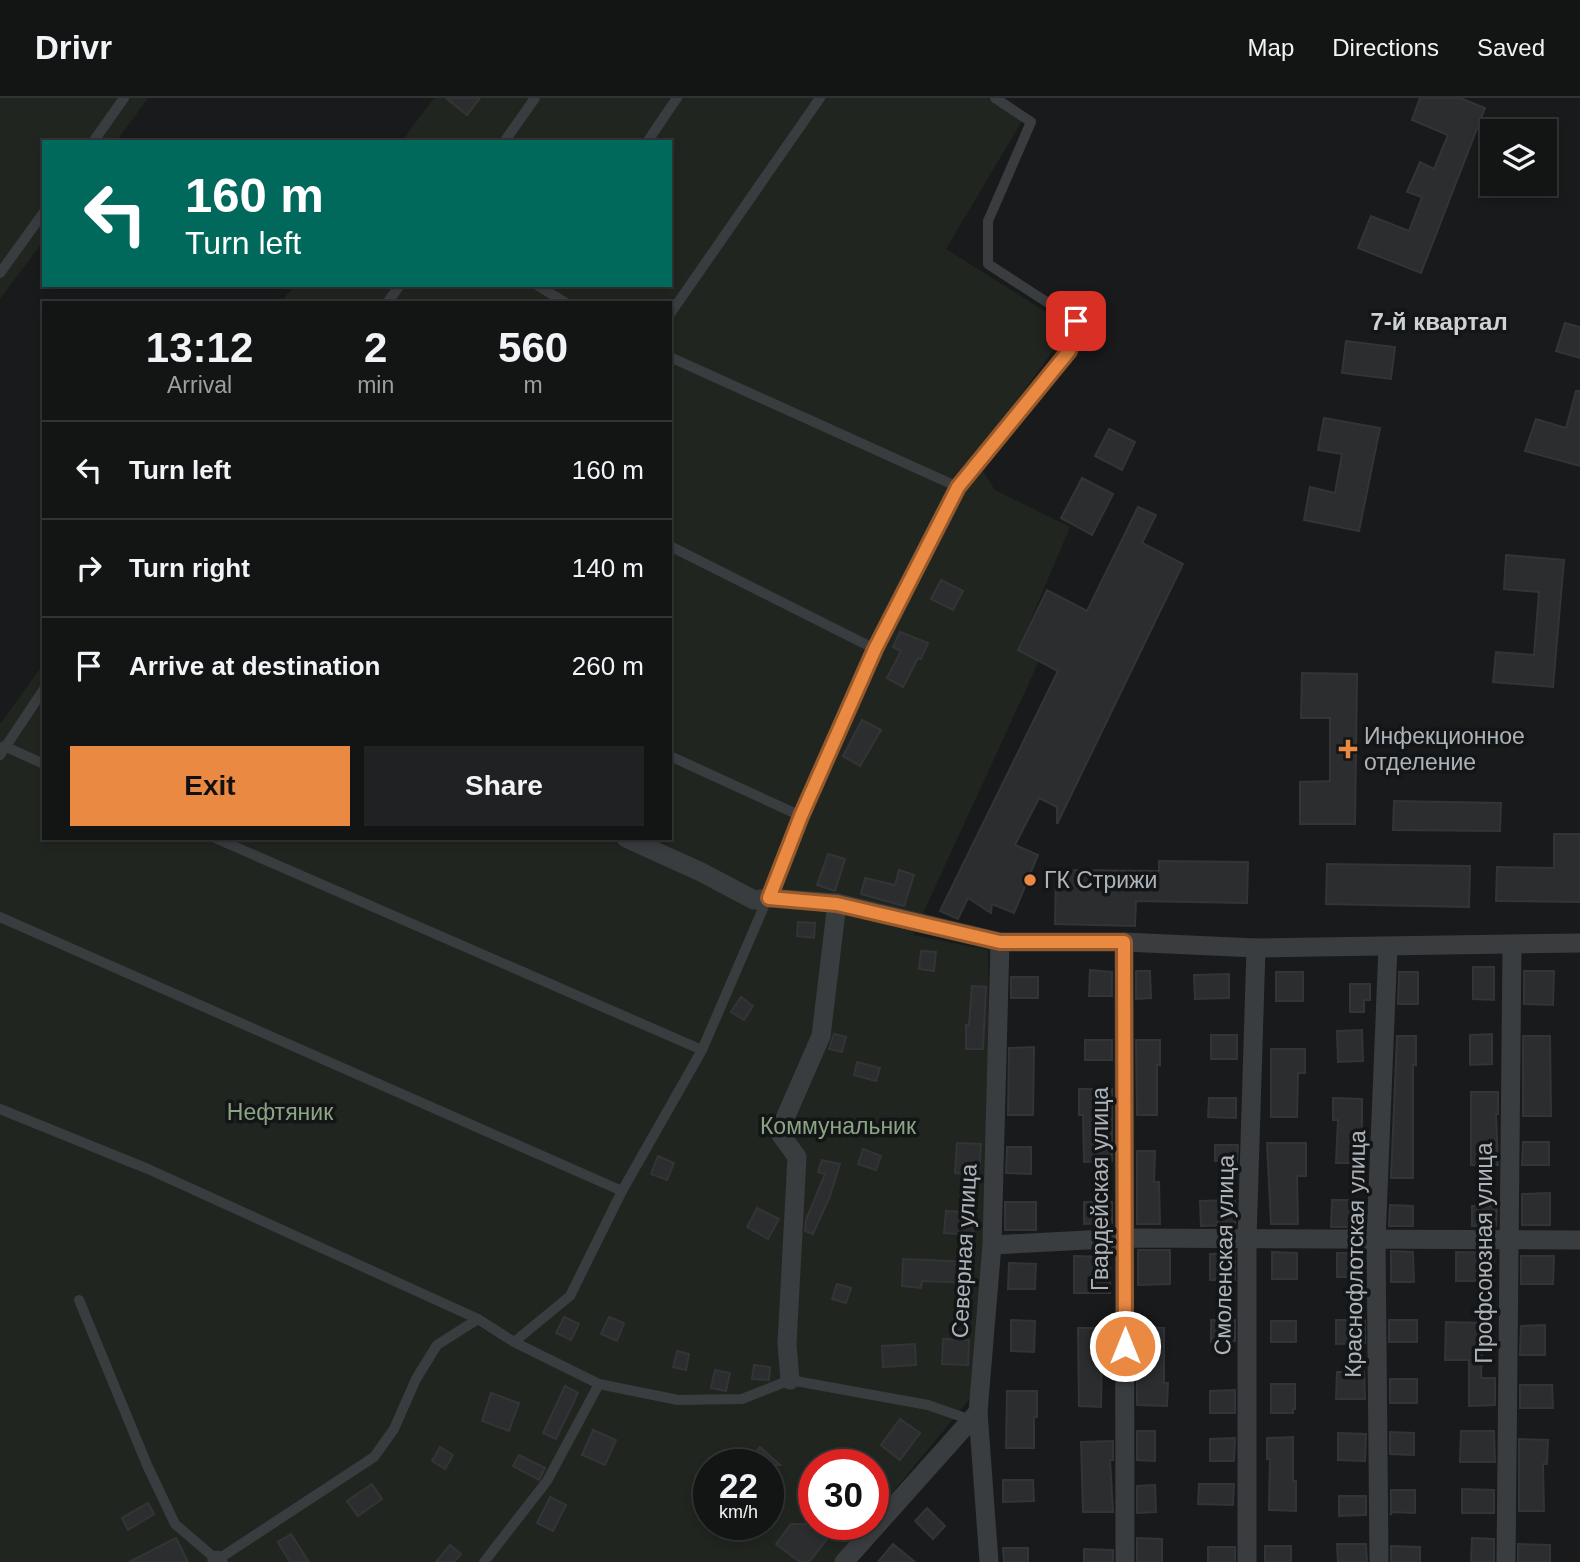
<!DOCTYPE html>
<meta charset="utf-8">
<style>
:root{--surface:#131414;--page:#202122;--text:#f1f3f6;--muted:#9d9ea0;--line:#323334;--accent:#ea8942}
body{margin:0;font-family:Arial,sans-serif;background:var(--page);color:var(--text);height:100vh;display:flex;flex-direction:column;font-size:26px;white-space:nowrap}
*{box-sizing:border-box;margin:0}
p{font-size:23px;color:var(--muted)}
.icon{flex:none;width:38px;height:38px;fill:none;stroke:currentColor;stroke-width:2;stroke-linecap:round;stroke-linejoin:round}
.map{position:relative;flex:1;overflow:hidden}
.details{position:absolute;left:42px;top:203px;width:630px;height:539px;display:flex;flex-direction:column;background:var(--surface);border-radius:0px;box-shadow:0 4px 10px #0003,0 0 0 2px var(--line)}
.details>*{flex:none}
.hud{position:absolute;left:42px;top:42px;width:630px;height:147px;border-radius:0px;box-shadow:0 4px 10px #0003,0 0 0 2px var(--line);background:#00695c;color:#fff;overflow:hidden}
.tools{position:absolute;left:1480px;top:21px;display:grid;gap:14px}
.tools a{display:grid;place-items:center;width:77px;height:77px;border-radius:0px;background:var(--surface);box-shadow:0 4px 10px #0003,0 0 0 2px var(--line);font-size:35px}
.speed{position:absolute;left:693px;top:1351px;display:flex;gap:14px;font-size:35px;font-weight:700;text-align:center}
.speed>*{display:grid;place-content:center;width:91px;height:91px;border-radius:50%;background:var(--surface);box-shadow:0 4px 10px #0003,0 0 0 2px var(--line);line-height:1}
.speed small{font-size:18px;font-weight:400}
.speed .limit{border:10px solid #d22;background:#fff;color:#111}
.pin{position:absolute;display:grid;place-items:center;width:60px;height:60px;color:#fff;margin:-30px;border-radius:14px;box-shadow:0 4px 10px #0006}
.me{position:absolute;width:77px;margin:-38px;rotate:0deg;stroke-linejoin:round;filter:drop-shadow(0 0 5px #0008)}
.turn{display:flex;align-items:center;gap:24px;height:147px;padding:0 28px;font-size:32px}
.turn .icon{width:91px;height:91px;stroke-width:2.5}
.turn b{display:block;font-size:49px;line-height:60px}
.eta{display:flex;justify-content:space-evenly;align-items:center;height:119px;text-align:center}
.eta b{font-size:42px;font-weight:700;line-height:49px}
.cta{display:flex;gap:14px;margin-top:auto;padding:14px 28px}
.cta a{flex:1;height:80px;border-radius:0px;background:var(--accent);color:#111;font-size:28px;font-weight:700;line-height:80px;text-align:center}
.cta a+a{background:var(--page);color:var(--text)}
ul{padding:0;list-style:none}
li{display:flex;align-items:center;gap:21px;height:98px;padding:0 28px;border-top:2px solid var(--line)}
li div{flex:1}
li b{display:block;font-size:26px}
li em{font-style:normal}
header{display:flex;align-items:center;gap:42px;box-sizing:border-box;height:98px;padding:0 35px;background:var(--surface);border-bottom:2px solid var(--line)}
header strong{font-size:33px}
nav{display:flex;gap:38px;margin-inline-start:auto;font-size:24px}
.map>svg:first-child{display:block}
.green{fill:#20261f;fill-rule:evenodd}
.building{fill:#2c2d2f;stroke:#333437;stroke-width:2}
.lines{fill:none;stroke-linecap:round;stroke-linejoin:round}
.lane{stroke:#3a3d40;stroke-width:10}
.street{stroke:#3a3d40;stroke-width:19}
.route-casing{stroke:#98592b;stroke-width:18}
.route{stroke:#ea8942;stroke-width:12}
.poi-dot{fill:#ea8942;stroke:#141516;stroke-width:2.5}
.labels{text-anchor:middle;dominant-baseline:central;stroke-width:7;stroke-linejoin:round;paint-order:stroke}
.poi-label{font-size:23px;fill:#acb4ba;stroke:#141516;text-anchor:start}
.park-label{font-size:23px;fill:#8aa484;stroke:#141516}
.street-label{font-size:23px;fill:#acb4ba;stroke:#141516}
.neighbourhood-label{font-size:24px;font-weight:bold;fill:#cdd2d6;stroke:#141516}
</style>
<header>
<strong>Drivr</strong>
<nav><a>Map</a><a>Directions</a><a>Saved</a></nav>
</header>
<div class="map">
<svg width="1580" height="1464" viewBox="0 0 1580 1464">
<rect width="100%" height="100%" fill="#191a1b"/>
<g class="green">
<path d="M0,0H148L116,44H44V142L0,201Z"/>
<path d="M434,0H988L1022,23L946,151L1070,229L975,361L995,392L1070,429L1018,552L1039,563L913,837L988,852L990,1032L973,1297L873,1418V1367H814V1426H866L834,1464H0V626L44,565V740H670V205H281L294,187H670V44H401ZM709,1367H768V1426H709Z"/>
</g>
<g class="building">
<path d="M446,0H480L467,17Z"/>
<path d="M1420,0H1460L1485,10L1421,175L1358,150L1371,118L1409,133L1422,99L1407,94L1420,64L1434,71L1448,37L1412,22Z"/>
<path d="M1565,225L1580,229V260L1556,253Z"/>
<path d="M1346,243L1395,249L1391,281L1342,275Z"/>
<path d="M1576,293H1580V368L1525,353L1536,321L1566,330Z"/>
<path d="M1324,320L1380,330L1359,433L1304,422L1310,389L1335,395L1342,356L1318,352Z"/>
<path d="M1109,331L1135,344L1122,372L1095,358Z"/>
<path d="M1082,380L1113,396L1092,437L1061,420Z"/>
<path d="M1138,409L1156,417L1142,445L1183,466L1057,726V709L1039,700L1015,747L1038,757L1014,815L992,806L991,815L968,800L958,821L940,813L1058,573L1018,552L1047,492L1087,513Z"/>
<path d="M1506,457L1564,462L1553,589L1493,584L1496,554L1534,557L1539,494L1504,491Z"/>
<path d="M941,482L963,493L953,512L931,501Z"/>
<path d="M900,534L928,545L921,561L918,560L903,589L887,580L901,553L893,549Z"/>
<path d="M1302,575L1357,576L1355,726H1300V684L1330,683V620H1301Z"/>
<path d="M862,622L881,632L860,668L843,658Z"/>
<path d="M1394,703L1501,705L1500,733L1393,732Z"/>
<path d="M1554,736H1580V804L1496,803L1497,769L1554,770Z"/>
<path d="M828,756L845,761L835,793L817,787Z"/>
<path d="M1159,763L1248,764L1247,805L1136,803L1135,828L1055,826L1056,772L1159,773Z"/>
<path d="M1327,766L1470,768L1469,809L1326,806Z"/>
<path d="M899,772L914,777L904,808L861,796L865,780L895,787Z"/>
<path d="M798,824L815,825L814,840L797,838Z"/>
<path d="M921,853L936,854L934,873L919,871Z"/>
<path d="M1473,869H1494V902L1473,901Z"/>
<path d="M1090,872L1112,874V898H1089Z"/>
<path d="M1136,873H1150L1151,900L1136,901Z"/>
<path d="M1524,873H1554L1553,907L1524,906Z"/>
<rect x="1276" y="874" width="27" height="29"/>
<path d="M1399,874H1418V906H1398Z"/>
<path d="M1229,876V900L1195,901L1194,877Z"/>
<rect x="1011" y="879" width="27" height="21"/>
<path d="M1350,886H1370V902H1364V914H1350Z"/>
<path d="M972,888L986,889L983,951H966V927H969Z"/>
<path d="M741,899L753,908L744,922L731,914Z"/>
<path d="M1362,932L1363,963L1338,964L1337,933Z"/>
<path d="M834,936L846,939L842,954L829,951Z"/>
<path d="M1492,936V966L1470,967V937Z"/>
<rect x="1211" y="937" width="26" height="24"/>
<path d="M1397,938H1416V967H1413V1080H1391Z"/>
<path d="M1523,938H1550L1551,1018H1523Z"/>
<rect x="1085" y="942" width="27" height="20"/>
<path d="M1136,942H1160V967H1157V1017H1137Z"/>
<path d="M1034,949L1033,1017H1008L1009,950Z"/>
<path d="M1271,951H1305V975H1298L1297,1019H1271Z"/>
<path d="M857,964L880,970L876,983L854,977Z"/>
<path d="M1079,991H1112V1063L1084,1064L1083,1017H1079Z"/>
<path d="M1471,994H1498V1016H1496L1498,1067H1471Z"/>
<path d="M1209,1000H1236V1020L1208,1019Z"/>
<path d="M1333,1000L1362,1001V1065H1336L1338,1022H1333Z"/>
<path d="M1523,1044H1549V1067H1522Z"/>
<path d="M957,1045L981,1046L979,1077L955,1075Z"/>
<path d="M1267,1045H1306V1078H1297L1298,1126H1271Z"/>
<path d="M1215,1047H1238L1237,1063H1215Z"/>
<path d="M1007,1049H1031V1076L1006,1075Z"/>
<path d="M863,1051L881,1058L876,1072L858,1066Z"/>
<path d="M1137,1053H1155L1154,1084H1159L1160,1126H1137Z"/>
<path d="M658,1058L674,1065L667,1082L651,1076Z"/>
<path d="M822,1062L840,1066L830,1098L813,1136L805,1133L806,1122L825,1076L818,1074Z"/>
<path d="M1550,1095V1127H1522V1096Z"/>
<path d="M1235,1102V1127L1201,1128L1200,1103Z"/>
<path d="M1332,1102H1365L1364,1129H1331Z"/>
<rect x="1005" y="1104" width="31" height="28"/>
<path d="M1084,1104H1112V1125L1084,1126Z"/>
<path d="M1390,1107L1413,1108V1128H1389Z"/>
<path d="M1472,1108H1497L1496,1128H1472Z"/>
<path d="M757,1110L779,1121L768,1141L747,1129Z"/>
<path d="M946,1113L975,1115L973,1137L944,1135Z"/>
<path d="M1138,1152H1170V1186L1138,1187Z"/>
<path d="M1391,1153L1413,1154L1414,1184H1391Z"/>
<path d="M1272,1154L1297,1155V1181H1272Z"/>
<path d="M1456,1154L1494,1155V1183H1456Z"/>
<path d="M1235,1155V1182H1210V1156Z"/>
<rect x="1337" y="1155" width="26" height="24"/>
<path d="M1074,1158L1110,1159V1195H1074Z"/>
<path d="M1521,1158H1554L1553,1186H1521Z"/>
<path d="M903,1161L972,1164L971,1185L922,1183L921,1190L902,1188Z"/>
<path d="M1009,1165L1036,1166L1035,1191H1008Z"/>
<path d="M837,1186L851,1190L846,1205L832,1201Z"/>
<path d="M564,1219L579,1226L571,1242L556,1235Z"/>
<path d="M609,1219L624,1225L617,1243L601,1236Z"/>
<path d="M1011,1222L1035,1223L1034,1254L1011,1253Z"/>
<path d="M1211,1222H1235V1243L1211,1244Z"/>
<path d="M1336,1222H1365V1245L1336,1246Z"/>
<rect x="1389" y="1222" width="28" height="22"/>
<rect x="1271" y="1223" width="25" height="21"/>
<path d="M1446,1224L1483,1225L1481,1280H1495V1307L1469,1308V1262H1445Z"/>
<path d="M1545,1227V1257H1520L1521,1228Z"/>
<path d="M1137,1229L1164,1230V1285H1168L1167,1308L1137,1307Z"/>
<path d="M1078,1230H1111V1253H1102L1101,1309L1079,1308Z"/>
<path d="M943,1241L969,1242L968,1267L942,1266Z"/>
<path d="M915,1246L916,1267L883,1269L882,1248Z"/>
<path d="M677,1253L689,1256L686,1272L673,1269Z"/>
<path d="M754,1267L770,1269L769,1282L752,1281Z"/>
<path d="M715,1272L730,1275L726,1293L711,1290Z"/>
<path d="M1337,1274H1364L1365,1301H1336Z"/>
<rect x="1390" y="1281" width="27" height="24"/>
<path d="M1271,1286H1295V1311H1293V1315H1271Z"/>
<path d="M1520,1287H1552L1553,1310H1520Z"/>
<path d="M565,1288L578,1295L556,1341L543,1335Z"/>
<path d="M1235,1292V1315H1210V1293Z"/>
<path d="M1007,1293H1037V1319H1034V1350H1006Z"/>
<path d="M491,1295L519,1305L509,1333L482,1323Z"/>
<path d="M900,1321L920,1335L900,1362L881,1347Z"/>
<path d="M593,1332L616,1342L605,1367L582,1357Z"/>
<path d="M1137,1333H1155V1363L1137,1362Z"/>
<path d="M1461,1333H1494L1495,1364H1460Z"/>
<path d="M1390,1334L1414,1335V1357L1390,1356Z"/>
<path d="M1338,1335L1366,1336L1365,1363L1338,1362Z"/>
<path d="M1293,1339V1383H1296V1413L1269,1412L1270,1361H1267V1340Z"/>
<path d="M1235,1340L1234,1363H1210V1341Z"/>
<path d="M1519,1341L1548,1342L1547,1366H1543L1544,1413H1519Z"/>
<path d="M1113,1343V1362H1110L1113,1414H1083L1081,1344Z"/>
<path d="M440,1349L453,1357L445,1371L432,1363Z"/>
<path d="M760,1349L780,1367H746Z"/>
<path d="M519,1357L545,1370L539,1382L513,1368Z"/>
<path d="M1003,1382H1033L1034,1403L1003,1404Z"/>
<path d="M372,1386L382,1401L358,1418L347,1403Z"/>
<path d="M1199,1386H1234L1233,1407L1198,1406Z"/>
<path d="M1155,1387L1156,1414L1137,1415V1388Z"/>
<path d="M1462,1391L1494,1392V1415H1462Z"/>
<path d="M1391,1392H1415V1415L1392,1414L1391,1417Z"/>
<path d="M1339,1398H1366V1417L1339,1418Z"/>
<path d="M550,1399L566,1407L553,1433L537,1425Z"/>
<path d="M148,1405L154,1416L128,1432L122,1420Z"/>
<path d="M927,1410L945,1428L933,1441L915,1423Z"/>
<path d="M791,1426H839L809,1464H800L776,1446Z"/>
<path d="M291,1436L309,1464H290L278,1444Z"/>
<path d="M176,1440L188,1464H129Z"/>
<path d="M1137,1440L1162,1441V1464H1137Z"/>
<path d="M1472,1440L1494,1441V1464H1471Z"/>
<path d="M893,1446L915,1464H878Z"/>
<path d="M1337,1446H1366L1367,1464H1338Z"/>
<path d="M1518,1446L1550,1447V1464H1518Z"/>
<path d="M450,1447L461,1456L454,1464H436Z"/>
<rect x="1265" y="1448" width="26" height="16"/>
<path d="M1391,1448L1420,1449V1464H1391Z"/>
<rect x="1208" y="1449" width="27" height="15"/>
<path d="M1003,1450H1028V1464H1004Z"/>
<path d="M1084,1451L1113,1452V1464H1084Z"/>
</g>
<g class="lines">
<g class="lane">
<path d="M93,44L124,0"/>
<path d="M504,44L535,0"/>
<path d="M647,44L677,0"/>
<path d="M0,175L44,114"/>
<path d="M537,187L566,205"/>
<path d="M387,205L400,187"/>
<path d="M670,216L820,0"/>
<path d="M670,259L958,389"/>
<path d="M670,448L875,551"/>
<path d="M4,648L44,666"/>
<path d="M0,657L44,591"/>
<path d="M670,658L801,718"/>
<path d="M215,740L702,952"/>
<path d="M0,819L622,1093"/>
<path d="M0,1011L148,1071L478,1221L514,1244L599,1286L678,1302L742,1301L790,1282L928,1307L971,1322"/>
<path d="M79,1202L147,1367L175,1426L217,1462L374,1359L394,1331L416,1281L437,1247L478,1221"/>
<path d="M514,1244L570,1198L622,1093L702,952L875,551L958,389L1069,253L1076,223L988,166V123L1031,24L995,0"/>
<path d="M484,1464L547,1383L599,1286"/>
</g>
<g class="street">
<path d="M626,740L701,774L754,802L769,800L837,805L1000,844H1124L1256,850L1580,845"/>
<path d="M1124,844L1125,1464"/>
<path d="M992,1147L1125,1140L1580,1142"/>
<path d="M790,1282L787,1246L797,1059L779,1034L821,938L837,805"/>
<path d="M217,1462L218,1464"/>
<path d="M844,1464L978,1314"/>
<path d="M989,1464L978,1314L992,1147L1000,844"/>
<path d="M1247,1464V1141L1256,850"/>
<path d="M1379,1464L1376,1141L1388,849"/>
<path d="M1506,1464L1512,846"/>
</g>
</g>
<g class="lines">
<defs>
<path id="route" d="M1076,223L1069,253L958,389L875,551L801,718L769,800L837,806L1000,844H1124L1125,1248"/>
</defs>
<use href="#route" class="route-casing"/>
<use href="#route" class="route"/>
</g>
<g class="poi-dot">
<path d="M1344.5 640.5h7v7h7v7h-7v7h-7v-7h-7v-7h7z"/>
<circle cx="1030" cy="782" r="7"/>
</g>
<g class="labels">
<g class="poi-label">
<text x="1364" y="638">Инфекционное<tspan x="1364" dy="26">отделение</tspan></text>
<text x="1044" y="782">ГК Стрижи</text>
</g>
<g class="park-label">
<text x="280" y="1014">Нефтяник</text>
<text x="838" y="1028">Коммунальник</text>
</g>
<g class="street-label">
<text transform="translate(1100 1091) rotate(-90)">Гвардейская улица</text>
<text transform="translate(964 1153) rotate(-87)">Северная улица</text>
<text transform="translate(1484 1155) rotate(-90)">Профсоюзная улица</text>
<text transform="translate(1355 1156) rotate(-89)">Краснофлотская улица</text>
<text transform="translate(1224 1157) rotate(-89)">Смоленская улица</text>
</g>
<g class="neighbourhood-label">
<text x="1439" y="223">7-й квартал</text>
</g>
</g>
</svg>
<div class="tools">
<a><svg class="icon" aria-label="layers" viewBox="0 0 24 24"><path d="M12 4l9 5-9 5-9-5zM3 14l9 5 9-5"/></svg></a>
</div>
<div class="speed"><div>22<small>km/h</small></div><div class="limit">30</div></div>
<div class="pin" style="left:1076px;top:223px;background:#d93025"><svg class="icon" aria-label="arrive" viewBox="0 0 24 24"><path d="M6 21V4h12l-3 4 3 4H6"/></svg></div>
<svg class="me" style="left:1125px;top:1248px" viewBox="-20 -20 40 40"><circle r="17" fill="#ea8942" stroke="#fff" stroke-width="3"/><path d="M0-11L8 9 0 5-8 9z" fill="#fff"/></svg>
<div class="hud">
<div class="turn"><svg class="icon" aria-label="left" viewBox="0 0 24 24"><path d="M17 20v-9H6M10 6l-5 5 5 5"/></svg><div><b>160 m</b>Turn left</div></div>
</div>
<section class="details">
<div class="eta">
<div><b>13:12</b><p>Arrival</p></div>
<div><b>2</b><p>min</p></div>
<div><b>560</b><p>m</p></div>
</div>
<ul>
<li><svg class="icon" aria-label="left" viewBox="0 0 24 24"><path d="M17 20v-9H6M10 6l-5 5 5 5"/></svg><div><b>Turn left</b></div><em>160 m</em></li>
<li><svg class="icon" aria-label="right" viewBox="0 0 24 24"><path d="M7 20v-9h11M14 6l5 5-5 5"/></svg><div><b>Turn right</b></div><em>140 m</em></li>
<li><svg class="icon" aria-label="arrive" viewBox="0 0 24 24"><path d="M6 21V4h12l-3 4 3 4H6"/></svg><div><b>Arrive at destination</b></div><em>260 m</em></li>
</ul>
<div class="cta"><a>Exit</a><a>Share</a></div>
</section>
</div>
